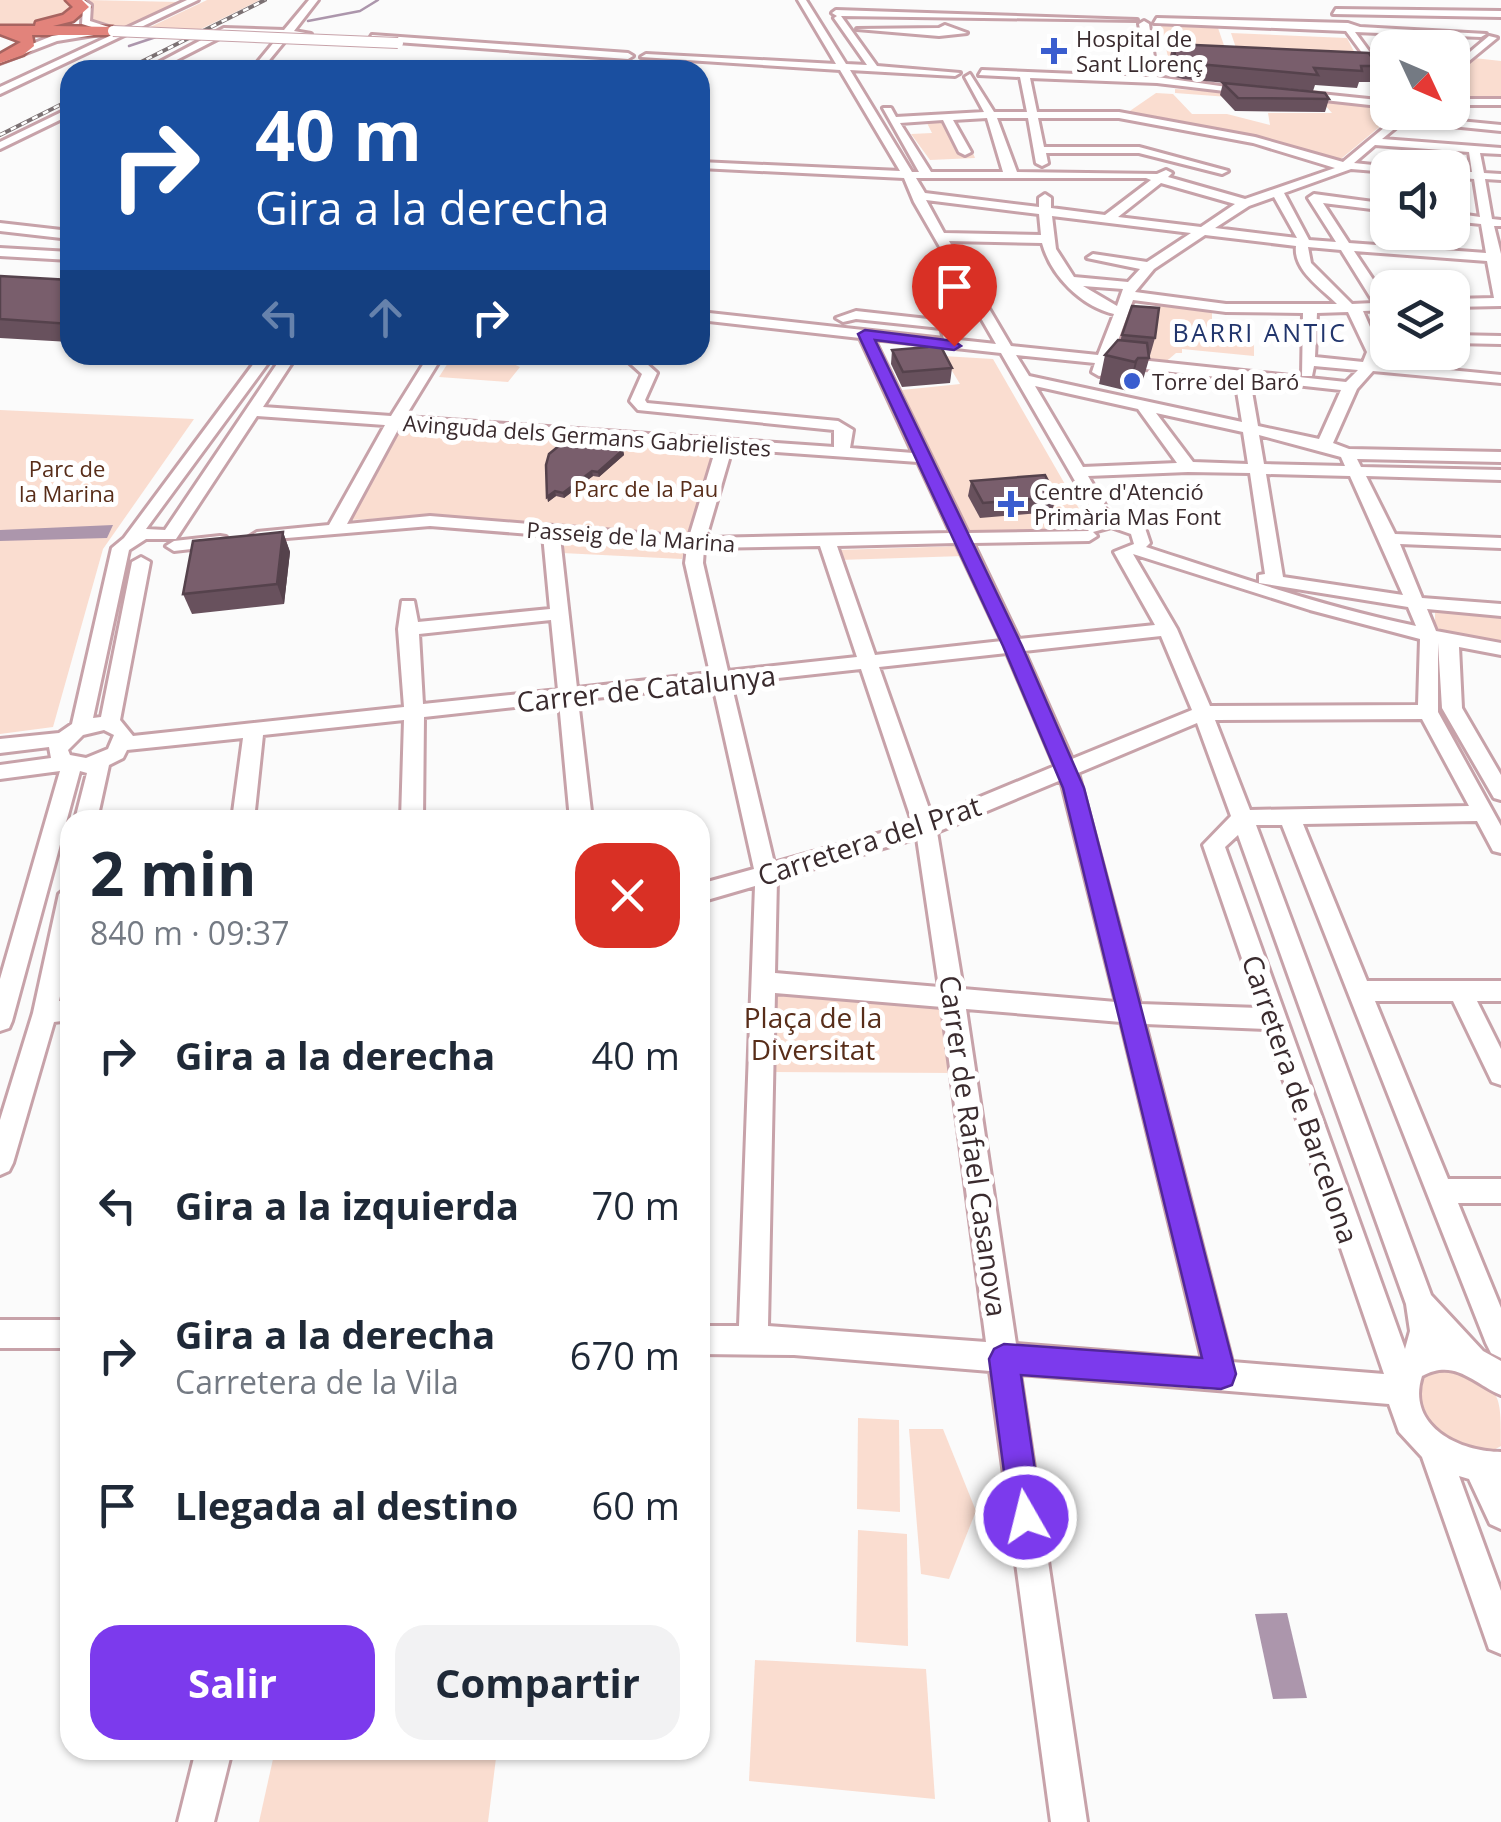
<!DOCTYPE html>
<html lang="es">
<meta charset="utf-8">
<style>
:root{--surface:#fff;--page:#f2f2f3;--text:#1f2937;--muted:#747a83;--accent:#7c3aed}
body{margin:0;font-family:"Open Sans",sans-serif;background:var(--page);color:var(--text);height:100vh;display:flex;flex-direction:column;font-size:38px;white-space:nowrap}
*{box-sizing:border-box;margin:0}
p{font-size:32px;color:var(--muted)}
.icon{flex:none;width:55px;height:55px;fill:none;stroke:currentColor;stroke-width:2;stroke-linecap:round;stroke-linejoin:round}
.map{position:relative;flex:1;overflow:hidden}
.details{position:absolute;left:60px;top:810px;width:650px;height:950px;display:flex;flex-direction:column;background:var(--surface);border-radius:30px;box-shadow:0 2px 8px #0004}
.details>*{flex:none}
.hud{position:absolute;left:60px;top:60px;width:650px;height:305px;border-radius:30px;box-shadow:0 2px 8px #0004;background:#1a4fa0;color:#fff;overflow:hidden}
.needle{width:65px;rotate:134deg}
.buttons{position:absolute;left:1370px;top:30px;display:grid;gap:20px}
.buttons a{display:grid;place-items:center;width:100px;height:100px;border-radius:20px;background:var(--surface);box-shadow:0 2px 8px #0004;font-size:50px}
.pin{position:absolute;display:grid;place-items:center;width:85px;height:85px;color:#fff;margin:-102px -42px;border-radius:50% 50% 50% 0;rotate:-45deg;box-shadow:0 0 10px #0007}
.pin .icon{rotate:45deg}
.me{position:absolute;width:110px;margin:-55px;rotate:352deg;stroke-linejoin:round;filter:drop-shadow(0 0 8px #0008)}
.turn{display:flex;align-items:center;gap:35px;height:210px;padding:0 30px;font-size:45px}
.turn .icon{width:130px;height:130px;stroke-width:2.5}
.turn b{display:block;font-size:70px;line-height:85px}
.lanes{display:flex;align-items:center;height:95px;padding:0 30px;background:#0003;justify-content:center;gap:50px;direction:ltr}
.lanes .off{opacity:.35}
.round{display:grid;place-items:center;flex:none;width:105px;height:105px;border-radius:30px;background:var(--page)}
.summary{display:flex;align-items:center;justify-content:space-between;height:170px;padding:0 30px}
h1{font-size:60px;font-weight:700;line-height:75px}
.primary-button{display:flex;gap:20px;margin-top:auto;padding:20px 30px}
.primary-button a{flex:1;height:115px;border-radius:30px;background:var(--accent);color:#fff;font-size:40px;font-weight:700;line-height:115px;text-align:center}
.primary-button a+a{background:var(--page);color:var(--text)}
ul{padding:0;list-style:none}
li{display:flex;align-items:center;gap:30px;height:150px;padding:0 30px}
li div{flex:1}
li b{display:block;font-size:38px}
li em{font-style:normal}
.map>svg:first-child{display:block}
.green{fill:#faddd0}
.water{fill:#ac96ac}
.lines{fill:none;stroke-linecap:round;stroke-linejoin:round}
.stream{stroke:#ac96ac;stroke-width:2.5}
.minor-casing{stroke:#c7a2a9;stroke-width:6}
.highway-casing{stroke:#a76460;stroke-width:5}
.minor{fill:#fff;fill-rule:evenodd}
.highway{fill:#e2837b;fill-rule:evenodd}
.rail-casing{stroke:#7b7173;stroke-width:4}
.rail{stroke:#fff;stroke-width:2.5;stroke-dasharray:6;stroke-linecap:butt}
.minor-bridge-casing{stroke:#c7a2a9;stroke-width:12;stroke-linecap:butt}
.minor-bridge{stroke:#fff;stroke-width:10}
.wall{fill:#68515d}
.shaded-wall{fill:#55424c}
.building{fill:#795e6c;stroke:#55424c;stroke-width:2.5}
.route{fill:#7c3aed;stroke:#51269a;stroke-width:2.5}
.poi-dot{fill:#3a5dcf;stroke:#fff;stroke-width:4}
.labels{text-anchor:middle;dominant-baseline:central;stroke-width:10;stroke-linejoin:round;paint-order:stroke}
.far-poi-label{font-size:22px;fill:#3a2b2e;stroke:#fff;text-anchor:start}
.far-street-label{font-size:22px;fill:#3a2b2e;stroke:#fff}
.far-park-label{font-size:22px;fill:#582d19;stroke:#fff}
.far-neighbourhood-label{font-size:25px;letter-spacing:2.5px;fill:#22366d;stroke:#fff}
.street-label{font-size:28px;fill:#3a2b2e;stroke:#fff}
.park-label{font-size:28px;fill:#582d19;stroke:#fff}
</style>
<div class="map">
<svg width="1501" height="1822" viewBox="0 0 1501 1822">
<rect width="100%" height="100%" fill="#fbfbfb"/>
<g class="green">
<path d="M0,0H69L77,11L40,23L0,26Z"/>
<path d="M87,0L179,2L123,28L90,21L87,15L92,6Z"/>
<path d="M207,0H260L199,30L146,29Z"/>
<path d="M1161,26L1218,28L1229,60L1168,57Z"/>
<path d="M1231,33L1347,38L1360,63L1239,57Z"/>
<path d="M1474,58L1501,61V98L1453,97L1452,77Z"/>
<path d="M1175,89L1354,101L1383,106L1395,114L1336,163L1254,137L1124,115L1156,93L1173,94L1192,114H1227L1270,125L1268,113H1332L1324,104L1175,93Z"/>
<path d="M939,118L961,152L973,153L975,158L930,160L911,134L932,133L925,119Z"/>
<path d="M1160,303L1212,313V331L1254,336V356L1182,349V353H1176L1162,365L1153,364L1149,360Z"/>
<path d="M453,355H514L511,363L520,367L508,382L439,377Z"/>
<path d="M943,356L993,359L1085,519L1080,530L966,532L902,390L960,384Z"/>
<path d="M0,410L194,419L103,549L53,727L0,734Z"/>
<path d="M399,426L716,448L687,536L424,516L351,520Z"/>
<path d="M565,544L684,550L682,559L562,553Z"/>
<path d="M961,546L964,556L839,560L838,550Z"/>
<path d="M1435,610L1501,616V642L1435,631Z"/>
<path d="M773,991L947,1006L954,1073L771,1072Z"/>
<path d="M1451,1364C1501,1393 1501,1387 1501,1446L1483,1456L1434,1436L1414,1395L1421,1374Z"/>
<path d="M858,1418L899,1420L900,1512L857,1509Z"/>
<path d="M909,1429H943L976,1511L949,1579L921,1574Z"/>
<path d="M858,1530L907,1534L908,1646L856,1642Z"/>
<path d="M755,1660L926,1669L935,1799L749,1781Z"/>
<path d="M275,1750H497L488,1822H259Z"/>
</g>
<g class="water">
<path d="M113,525L107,538L0,541V530Z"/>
<path d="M1287,1613L1307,1698L1273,1699L1255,1614Z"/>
</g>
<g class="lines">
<g class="stream">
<path d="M308,21L360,11L378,0"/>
<path d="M129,46L156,37"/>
</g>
<defs>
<g id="minor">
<path d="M74,0H84L91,5L90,21L112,28V32L57,41L0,63V57L52,36L98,29L82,24L83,8Z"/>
<path d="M187,0H198L0,94V87Z"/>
<path d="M309,0H318L294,31L311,34L289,36L261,70H251L280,35L229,33L157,70H145L224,28L284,30Z"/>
<path d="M798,0H806L846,64L867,65L834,18L837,16L832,13L836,10L1137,20L841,16L877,66L960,73L955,76L850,70L912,172H919L883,108H891L896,117L984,112L965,77L970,74L994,112H1027L1020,77L979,75L982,70L1149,77L1139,24L1144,21L1149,24L1157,77L1255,91L1250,94L1157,83L1030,78L1037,112H1119L1255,137L1343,162L1403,112H1415L1382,139L1501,148V154L1480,153L1484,173L1501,174V180L1485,179L1492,219L1501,220V226H1494L1501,254V306L1452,307V299L1494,298L1487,261L1354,251L1388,302V310L1363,311L1381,352L1377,363L1501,375V383L1373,371L1357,389L1333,443L1349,449L1501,452V462L1357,459L1361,467L1501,470V480L1366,476L1395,534L1501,538V548L1400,544L1422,598L1501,604V616L1427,609L1436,631L1501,643V655L1459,647L1462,708L1501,775V800L1494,798L1442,708L1438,643V712L1501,826V853L1493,851L1477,821L1303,824L1367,981H1501V1001H1477L1501,1049V1085L1492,1082L1453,1001H1375L1448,1179H1501V1203H1458L1501,1308V1358L1491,1353L1486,1343L1282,825H1256L1431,1295L1483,1351L1501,1361V1395C1473,1383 1455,1358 1422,1376C1406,1426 1459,1452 1501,1452V1529L1490,1524L1469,1479L1459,1476L1501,1591V1654L1489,1649L1422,1457L1399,1432L1389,1404L1020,1374L1087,1822H1051L990,1371L794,1355L700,1354V1326H739L755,886L700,902V884L754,869L713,685L578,700L592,820H570L559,702L424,717L423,820H401L404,720L263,735L254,820H232L243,738L127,750L123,758L109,765L97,820H75L87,773L80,771L12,1021L9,1028L0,1031V979L60,771L0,779V765L51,758L49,747L0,753V739L59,733L72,724L112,548L124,538L260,355H274L146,529L165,530L283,355H297L263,407L391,416L429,355H443L405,417L834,447V430L638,410L630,401L642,374L621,355H637L657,373L645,400L647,403L838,421L853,430L850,448L913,453L860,338L700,320V312L944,339L941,328L856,319L843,322L836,318L856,311L946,321L953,325L959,340L996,344L914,202L904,178L700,168V162L900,171L840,70L641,57L646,54L836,64ZM987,118L1003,172H931L900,123L943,120L959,152L965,155L971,152L953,120ZM997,118H1028L1036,163L1042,166L1048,163L1046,153H1139L1222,174L1228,171L1139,147H1044L1038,118H1119L1253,143L1335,168L1245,199L1168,177L1172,173L1166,170L1157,174L1017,172ZM1375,145L1469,152L1472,172L1452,171V177L1474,179L1480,217L1452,213V221L1481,224L1486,253L1349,243L1323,203L1388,211V204L1314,194L1308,198L1336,242L1309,240L1284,193L1351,169L1388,172V168L1392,167L1354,163ZM916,178H1146L1151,180L1105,215L1051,208V198L1045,194L1039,198V207L925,193ZM1161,183L1235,204L1201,227L1118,217ZM1274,197L1297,238L1215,228L1249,206ZM926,200L1039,214L1041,235L944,233ZM1052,216L1191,233L1147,262L1093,254L1087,258L1140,269L1128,282L1074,277L1056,249ZM1205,235L1296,246C1293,270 1321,288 1337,304H1226L1135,292L1154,269ZM949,241L1042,243C1051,276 1081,306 1114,314L1098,355L1011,346ZM1308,247L1341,250L1374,303L1352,304L1311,263ZM1083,286L1123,289L1117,306ZM1133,300L1226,312L1303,313L1302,376H1312L1314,366L1358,370L1346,382L1112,357ZM1348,312L1367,352L1363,362L1315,357L1317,313ZM874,339L1001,353L1097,519L1085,527L1089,531L968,533ZM1016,355L1095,363L1092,372L1099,376L1104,375L1109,365L1235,379L1242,422L1029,376ZM1250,380L1341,390L1319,439L1258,426ZM1035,386L1138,409L1177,463L1083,467ZM1156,413L1243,432L1248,464L1193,462ZM257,416L385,425L329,525L257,532L249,537L251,541L430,526L543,535L550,609L418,622L414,601H402L398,629L404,707L133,736L120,720L150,562L141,557L132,562L101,717L93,718L129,550L146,539H176ZM400,426L716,448L689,537L430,516L347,524ZM1259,435L1341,457L1345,466L1264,464ZM732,449L918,462L951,533L706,538ZM1188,472L1250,473L1265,574L1259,575V583L1408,607L1416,626C1324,607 1235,576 1146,547L1150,543L1145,528L1129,520L1112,517L1088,476ZM1266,474L1350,476L1403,595L1283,577ZM1111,527L1131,534L1134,544L1114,552L1155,625L1019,639L973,543L1089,541L1097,536L1093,532ZM560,537L687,547L685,563L710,673L577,688ZM956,543L1002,641L875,655L837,546ZM820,546L857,657L728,671L703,563L704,548ZM1133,554L1310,610L1420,639L1418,705L1210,706L1177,629ZM551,620L558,690L423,704L419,634ZM1161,636L1192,710L1072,759L1024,651ZM1007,653L1055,766L932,817L879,667ZM861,669L913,824L774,863L731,683ZM1422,719L1469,806L1250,810L1215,720ZM1197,723L1231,816L1203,845L1259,1008L1140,1004L1078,773ZM104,730L114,735L108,749L86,758L70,755L68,750L83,735ZM1061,780L1116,1002L963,989L937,832ZM1238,835L1406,1304L1410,1331L1405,1349L1225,847ZM917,838L939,987L775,973L777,879ZM775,993L942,1007L986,1342L768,1326ZM966,1009L1121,1022L1202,1359L1016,1344ZM1145,1024L1266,1029L1384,1374L1232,1362Z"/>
<path d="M1336,9L1501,11V17L1333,14Z"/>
<path d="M1157,18L1348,23L1360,27L1486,34L1481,37L1355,32L1388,77V88L1346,31L1154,23Z"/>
<path d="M945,25L967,33L939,36L857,29L939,28Z"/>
<path d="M372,35L628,53L633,56L628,59L369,40Z"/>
<path d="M1489,36L1497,38L1452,75V67Z"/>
<path d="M1301,92L1388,101V107L1297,97Z"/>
<rect x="1452" y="99" width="49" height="6"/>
<path d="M70,108V115L0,149V142Z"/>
<path d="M1436,112H1446L1449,120L1501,125V131L1441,125Z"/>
<path d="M0,223L70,231V239L0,231Z"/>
<path d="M0,248L70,252V260L0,256Z"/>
<path d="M1452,335L1501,336V344L1452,343Z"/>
<path d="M220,536L226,537V545L174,551L166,546L174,541Z"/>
<path d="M70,885V949L59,1001L70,1000V1020L54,1022L13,1163L9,1171L0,1175V1120L33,1013L59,894Z"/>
<rect x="0" y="1320" width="70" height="28"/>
<path d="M196,1750H232L214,1822H178Z"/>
</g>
<path id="highway" d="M66,0H82L89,7L73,21L53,26L113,27L120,31L113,35H32L34,46L23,55L0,63V54L21,42L0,34V26H35L36,22L63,15L73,7Z"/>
</defs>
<use href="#minor" class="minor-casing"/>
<use href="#highway" class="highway-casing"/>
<use href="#minor" class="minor"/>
<use href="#highway" class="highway"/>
<defs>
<g id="rail">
<path d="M125,70L265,0"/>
<path d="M0,135L70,100"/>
</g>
</defs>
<use href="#rail" class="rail-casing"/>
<use href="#rail" class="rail"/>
<defs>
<path id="minor-bridge" d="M113,31L398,43"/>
</defs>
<use href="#minor-bridge" class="minor-bridge-casing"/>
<use href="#minor-bridge" class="minor-bridge"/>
</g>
<g class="wall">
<path d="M1173,44L1377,66L1371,82H1359L1357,88L1315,85L1313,91L1183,79L1172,76L1169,60Z"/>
<path d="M1388,51V70L1383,64Z"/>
<path d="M1223,83L1329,99L1325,112L1235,111L1220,95Z"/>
<path d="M0,276L70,280V342L0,338Z"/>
<path d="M1122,335L1155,338L1141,387L1131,386L1128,391L1099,384L1105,355L1120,341Z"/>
<path d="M1452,337L1462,347L1453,367L1388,360L1386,352L1388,348V352H1452Z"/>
<path d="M892,350L952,368L950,383L902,387L891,364Z"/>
<path d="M623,450L624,455L599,477L593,476L564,498L556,496L548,502L546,465Z"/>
<path d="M971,481L1056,497L1052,512L980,518L968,496Z"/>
<path d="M283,532L290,552L284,604L192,614L183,594Z"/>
</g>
<g class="shaded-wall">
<path d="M1138,358L1131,386L1128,391L1135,362Z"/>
<path d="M623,450L624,455L599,477L598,472Z"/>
<path d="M592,471L593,476L564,498L563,493Z"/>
<path d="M555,491L556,496L548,502L547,497Z"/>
<path d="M283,532L290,552L284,604L277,584Z"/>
</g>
<g class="building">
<path d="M1403,33L1453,39L1441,48H1396L1391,41Z"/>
<path d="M1173,44L1369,53L1377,66H1361L1362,71L1314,68L1318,75L1187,63L1176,60Z"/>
<path d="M1223,83L1325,93L1329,99L1238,98Z"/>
<path d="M0,276L70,280V324L0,319Z"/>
<path d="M1132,306L1159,308L1155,338L1122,335Z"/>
<path d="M1452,337L1458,338L1462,347L1452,346Z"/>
<path d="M1118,340L1147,343L1149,358H1138L1135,362L1105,355Z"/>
<path d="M938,341L952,368L903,372L892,350L928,347Z"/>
<path d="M587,443L623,450L598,472L592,471L563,493L555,491L547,497L546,465L549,454L560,445Z"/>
<path d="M1045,475L1056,497L983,503L971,481Z"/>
<path d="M283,532L277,584L183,594L193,541Z"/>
<path d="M675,813L676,820H651Z"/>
</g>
<path class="route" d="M865,330L954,341L961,346L954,350L875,340L1022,646L1084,788L1236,1374L1232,1385L1221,1389L1021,1375L1042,1517L1037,1528L1026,1533L1015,1528L1010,1517L989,1359L994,1349L1004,1344L1202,1358L1063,788L1003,646L858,334Z"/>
<g class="poi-dot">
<path d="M1049 36h10v10h10v10h-10v10h-10v-10h-10v-10h10z"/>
<circle cx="1132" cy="381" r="10"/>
<path d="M1006 489h10v10h10v10h-10v10h-10v-10h-10v-10h10z"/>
</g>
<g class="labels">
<g class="far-poi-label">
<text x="1076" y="38">Hospital de<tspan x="1076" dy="25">Sant Llorenç</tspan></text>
<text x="1152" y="381">Torre del Baró</text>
<text x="1034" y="491">Centre d'Atenció<tspan x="1034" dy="25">Primària Mas Font</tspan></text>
</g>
<g class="far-street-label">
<text transform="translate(587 435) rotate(4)">Avinguda dels Germans Gabrielistes</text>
<text transform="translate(631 536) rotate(4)">Passeig de la Marina</text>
</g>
<g class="far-park-label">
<text x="67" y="468">Parc de<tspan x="67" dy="25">la Marina</tspan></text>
<text x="646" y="488">Parc de la Pau</text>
</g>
<g class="far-neighbourhood-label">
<text x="1260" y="332">BARRI ANTIC</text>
</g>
<g class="street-label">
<text transform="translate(646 688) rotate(-6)">Carrer de Catalunya</text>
<text transform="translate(869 840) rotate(-18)">Carretera del Prat</text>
<text transform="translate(1301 1099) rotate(71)">Carretera de Barcelona</text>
<text transform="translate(974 1146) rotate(82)">Carrer de Rafael Casanova</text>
</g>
<g class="park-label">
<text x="813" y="1017">Plaça de la<tspan x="813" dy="32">Diversitat</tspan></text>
</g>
</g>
</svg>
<div class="buttons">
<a><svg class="needle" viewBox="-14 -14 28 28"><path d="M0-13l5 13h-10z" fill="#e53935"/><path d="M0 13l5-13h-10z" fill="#747a83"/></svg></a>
<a><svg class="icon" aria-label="sound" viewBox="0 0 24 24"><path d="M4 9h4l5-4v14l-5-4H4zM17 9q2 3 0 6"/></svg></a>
<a><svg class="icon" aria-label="layers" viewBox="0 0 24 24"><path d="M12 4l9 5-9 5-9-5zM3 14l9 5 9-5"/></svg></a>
</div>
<div class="pin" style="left:954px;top:346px;background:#d93025"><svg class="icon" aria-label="arrive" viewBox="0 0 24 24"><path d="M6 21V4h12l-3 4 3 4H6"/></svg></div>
<svg class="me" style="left:1026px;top:1517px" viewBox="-20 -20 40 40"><circle r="17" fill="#7c3aed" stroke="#fff" stroke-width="3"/><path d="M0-11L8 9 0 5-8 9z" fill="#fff"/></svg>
<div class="hud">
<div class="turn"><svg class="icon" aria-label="right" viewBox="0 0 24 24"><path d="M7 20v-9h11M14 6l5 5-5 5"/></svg><div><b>40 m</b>Gira a la derecha</div></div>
<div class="lanes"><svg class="icon off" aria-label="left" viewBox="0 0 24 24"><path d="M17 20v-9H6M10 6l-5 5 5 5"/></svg><svg class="icon off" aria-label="ahead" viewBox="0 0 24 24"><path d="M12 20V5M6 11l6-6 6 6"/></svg><svg class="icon" aria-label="right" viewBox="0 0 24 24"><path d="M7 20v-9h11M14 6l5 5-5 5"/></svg></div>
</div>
<section class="details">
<div class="summary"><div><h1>2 min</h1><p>840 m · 09:37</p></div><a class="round" style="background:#d93025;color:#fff"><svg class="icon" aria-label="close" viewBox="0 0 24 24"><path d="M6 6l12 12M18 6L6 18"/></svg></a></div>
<ul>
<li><svg class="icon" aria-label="right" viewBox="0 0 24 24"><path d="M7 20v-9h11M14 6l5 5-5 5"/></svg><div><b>Gira a la derecha</b></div><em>40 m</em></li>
<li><svg class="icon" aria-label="left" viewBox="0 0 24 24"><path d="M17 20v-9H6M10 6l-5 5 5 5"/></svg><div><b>Gira a la izquierda</b></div><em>70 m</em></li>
<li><svg class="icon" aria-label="right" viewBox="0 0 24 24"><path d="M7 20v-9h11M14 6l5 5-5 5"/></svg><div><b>Gira a la derecha</b><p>Carretera de la Vila</p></div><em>670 m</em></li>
<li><svg class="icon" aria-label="arrive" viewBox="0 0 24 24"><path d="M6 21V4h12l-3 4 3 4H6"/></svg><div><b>Llegada al destino</b></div><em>60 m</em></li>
</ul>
<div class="primary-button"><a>Salir</a><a>Compartir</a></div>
</section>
</div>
